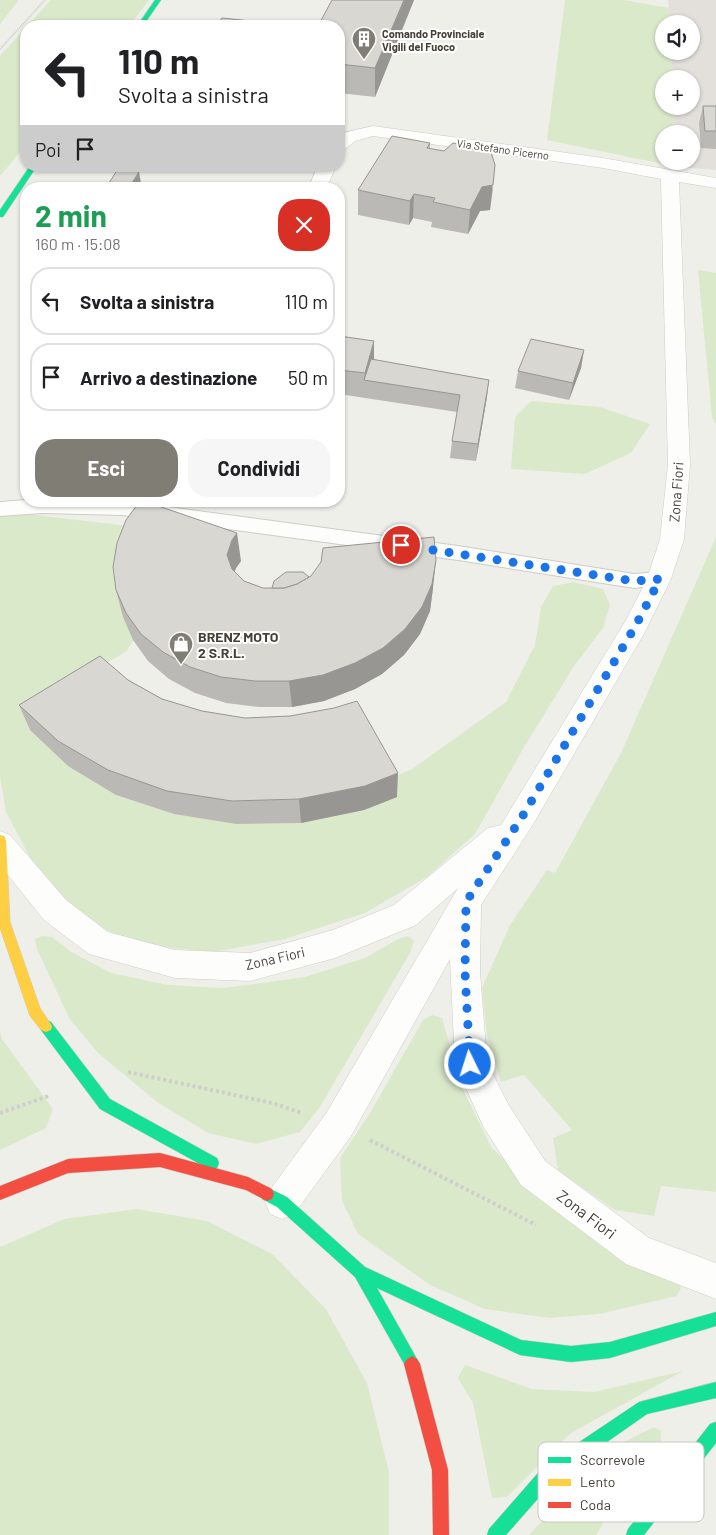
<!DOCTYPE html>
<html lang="it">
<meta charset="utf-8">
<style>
:root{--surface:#fff;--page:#f6f6f6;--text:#202124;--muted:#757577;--line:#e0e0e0;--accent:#807d75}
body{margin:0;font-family:Barlow,sans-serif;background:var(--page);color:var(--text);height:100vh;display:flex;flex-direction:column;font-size:19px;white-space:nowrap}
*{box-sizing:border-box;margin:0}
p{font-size:16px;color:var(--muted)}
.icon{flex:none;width:28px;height:28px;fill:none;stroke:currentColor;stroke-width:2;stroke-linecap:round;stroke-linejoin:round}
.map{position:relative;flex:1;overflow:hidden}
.sheet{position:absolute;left:20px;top:182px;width:325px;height:325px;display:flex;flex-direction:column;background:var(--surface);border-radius:20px;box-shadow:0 1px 4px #0004}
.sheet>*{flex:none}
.hud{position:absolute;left:20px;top:20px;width:325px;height:152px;border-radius:20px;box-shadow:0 1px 4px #0004;background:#fff;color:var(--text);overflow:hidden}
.controls{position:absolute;left:655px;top:15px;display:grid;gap:10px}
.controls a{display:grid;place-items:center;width:45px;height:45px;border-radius:50%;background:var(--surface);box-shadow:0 1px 4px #0004;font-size:25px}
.pin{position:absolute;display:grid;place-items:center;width:42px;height:42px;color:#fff;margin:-21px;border:2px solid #fff;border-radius:50%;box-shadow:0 1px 5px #0007}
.me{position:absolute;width:55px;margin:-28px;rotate:356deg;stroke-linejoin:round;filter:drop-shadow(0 0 4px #0008)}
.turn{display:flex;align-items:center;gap:18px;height:105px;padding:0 15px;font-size:22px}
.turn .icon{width:65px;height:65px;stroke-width:2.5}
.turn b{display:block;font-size:35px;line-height:42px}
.then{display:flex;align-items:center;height:48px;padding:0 15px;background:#0003;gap:10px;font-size:19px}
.round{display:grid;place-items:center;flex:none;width:52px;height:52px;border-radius:20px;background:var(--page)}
.overview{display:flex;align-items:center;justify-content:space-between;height:85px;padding:0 15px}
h1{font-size:30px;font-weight:700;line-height:38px;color:#1e9e55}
.button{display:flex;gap:10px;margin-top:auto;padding:10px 15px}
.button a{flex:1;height:58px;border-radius:20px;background:var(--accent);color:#fff;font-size:20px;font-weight:700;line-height:58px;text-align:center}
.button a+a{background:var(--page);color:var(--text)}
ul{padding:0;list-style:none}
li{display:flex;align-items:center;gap:15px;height:68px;margin:0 10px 8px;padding:0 5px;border:2px solid var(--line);border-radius:20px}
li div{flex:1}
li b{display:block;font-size:19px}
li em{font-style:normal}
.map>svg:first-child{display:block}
.industrial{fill:#e3e0db}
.green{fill:#dbe9cb}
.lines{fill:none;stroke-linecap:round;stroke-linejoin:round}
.lane-casing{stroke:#cdccc7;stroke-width:2}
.street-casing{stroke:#cdccc7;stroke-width:1}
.fast-casing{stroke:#ceccc1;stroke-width:1}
.slow-casing{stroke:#ceccc1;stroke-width:1}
.jam-casing{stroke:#ceccc1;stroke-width:1}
.path-far1{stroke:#d0cecb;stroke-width:2;stroke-dasharray:1 1;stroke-linecap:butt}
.path{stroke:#d0cecb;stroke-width:4;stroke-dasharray:3 3;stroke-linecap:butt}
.lane{fill:#fdfdfc;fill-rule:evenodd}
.street{fill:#fdfdfc;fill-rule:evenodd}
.fast{fill:#16e098;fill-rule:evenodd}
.slow{fill:#ffcf43;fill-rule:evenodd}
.jam{fill:#f24e42;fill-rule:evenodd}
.wall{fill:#bbb9b5}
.shaded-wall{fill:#989693}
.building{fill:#d9d7d2;stroke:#989693}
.route{stroke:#1a73e8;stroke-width:9;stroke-dasharray:0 16.2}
.labels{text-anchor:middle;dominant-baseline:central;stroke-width:4;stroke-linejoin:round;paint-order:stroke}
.far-poi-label{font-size:11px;font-weight:bold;fill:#454036;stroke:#fff;text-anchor:start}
.far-street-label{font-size:11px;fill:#454036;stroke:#fff}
.street-label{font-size:14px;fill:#454036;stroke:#fff}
.poi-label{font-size:14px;font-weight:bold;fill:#454036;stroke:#fff;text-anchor:start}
.near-street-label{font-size:16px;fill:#454036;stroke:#fff}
.key{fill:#fff;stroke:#c7c6c3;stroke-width:1}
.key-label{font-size:14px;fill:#454036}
</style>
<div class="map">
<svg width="716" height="1535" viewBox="0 0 716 1535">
<rect width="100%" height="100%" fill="#efefea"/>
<path class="industrial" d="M668,0H716V170L677,167V161H691V134H675L674,106H691V79H673L671,51H691V24H670Z"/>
<g class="green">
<path d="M0,0H19L0,24Z"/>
<path d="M51,0H149L129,26H27Z"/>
<path d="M565,0H624L669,8L670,24H664V51H671L673,79H664V106H674L675,134H664V161H677V167L547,140Z"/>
<path d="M26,27V145L0,176V56Z"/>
<path d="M698,270L716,273V424L712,418Z"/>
<path d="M531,401L600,407L650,424L631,453L585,474L511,469L515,417Z"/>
<path d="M9,512L147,528L133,640L127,651L98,668L116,795L174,814L236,824L301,823L364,810L387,780L412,769L506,702L535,645L541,607L553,586L573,582L603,589L610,605L603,628L574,666L523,749L475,834L427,877L365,913L285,939L213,952L141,945L76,917L35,867L6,812L0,776V516Z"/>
<path d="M716,537V1192L661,1186L654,1216L615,1210L558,1171L553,1138L572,1130L524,1075L501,1082L487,1035L482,988L510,925L547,870L555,873L621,753Z"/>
<path d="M42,936L52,937L70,951L111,973L168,985L224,988L305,977L365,958L398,939L408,936L414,941L410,953L320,1107L300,1132L256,1144L208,1133L157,1102L98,1053L69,1018L37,949L35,939Z"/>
<path d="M432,1015L442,1018L461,1085L491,1147L569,1222L651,1273L673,1281L681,1287L677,1296L599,1314L549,1318L485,1309L430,1285L358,1234L342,1201L340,1158L370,1113L423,1020Z"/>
<path d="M0,1032L2,1039L53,1109L46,1128L0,1150Z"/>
<path d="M137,1209L207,1221L272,1254L326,1309L367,1383L389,1472V1535H0V1247L64,1219Z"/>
<path d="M465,1365L532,1389L594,1392L683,1371L571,1433L507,1497L492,1498L473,1403L458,1378Z"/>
<path d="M654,1427L661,1431V1443L624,1489L596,1535H529L562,1500L622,1443Z"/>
</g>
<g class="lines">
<defs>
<path id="lane" d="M26,500L123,501L458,546L634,574L659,572L666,574L669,579L666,584L634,588L458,560L123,515L42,513L0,516V502Z"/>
<g id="street">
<path d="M373,126L603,158L716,178V188L679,182L690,465L684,539L671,579L645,632L532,826L481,905L480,972L487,1062L508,1104L545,1161L649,1238L716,1263V1299L626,1264L521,1185L484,1128L455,1064L450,959L351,1136L294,1214L282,1219L270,1214L265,1202L270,1190L327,1112L458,888L416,925L335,958L250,981L175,978L89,954L44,920L0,865V831L10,835L66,900L108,932L175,950L250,953L333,930L394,905L488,828L501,825L626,620L647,579L660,539L668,465L661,179L603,168L373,136L355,141L345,149L339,150V137L343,133Z"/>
<path d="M318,166H336L326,189H308Z"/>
</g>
<g id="fast">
<path d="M155,0H161L143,26H137Z"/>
<path d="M30,166H37L3,217H0V210Z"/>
<path d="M46,1020L51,1022L110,1099L217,1158L219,1163L217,1168L212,1170L207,1168L100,1109L41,1030L40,1026L41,1022Z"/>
<path d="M267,1187L287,1197L365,1267L521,1340L571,1346L610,1342L716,1312V1326L610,1358L571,1362L520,1355L377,1288L417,1359L420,1364L417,1369L412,1372L407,1369L355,1277L277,1207L262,1199L260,1194L262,1189Z"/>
<path d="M716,1382V1398L647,1414L557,1477L506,1535H487L489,1529L545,1465L639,1402Z"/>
<path d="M716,1422V1443L644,1535H626L628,1529L710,1424Z"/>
</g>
<path id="slow" d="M0,835L4,836L6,840L10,922L40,1008L52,1026L51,1030L46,1032L41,1030L30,1016L0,928Z"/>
<g id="jam">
<path d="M160,1153L248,1177L272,1189L274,1194L272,1199L267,1201L246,1190L160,1167L68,1173L0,1200V1186L68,1159Z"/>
<path d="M412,1356L417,1359L420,1364L448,1470L449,1535H433L432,1470L404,1364L407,1359Z"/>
</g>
</defs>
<use href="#lane" class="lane-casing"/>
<use href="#street" class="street-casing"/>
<use href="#fast" class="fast-casing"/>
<use href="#slow" class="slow-casing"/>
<use href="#jam" class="jam-casing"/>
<path class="path-far1" d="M0,49L45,0"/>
<g class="path">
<path d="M128,1072L272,1103L302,1113"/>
<path d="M0,1113L51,1095"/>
<path d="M370,1140L536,1225"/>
</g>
<use href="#lane" class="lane"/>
<use href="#street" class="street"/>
<use href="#fast" class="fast"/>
<use href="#slow" class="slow"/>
<use href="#jam" class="jam"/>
</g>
<g class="wall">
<path d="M332,0H414L375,97L339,93V26Z"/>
<path d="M703,106H716V149L701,148L699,123Z"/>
<path d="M430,143V148L493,189L490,210L480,211L468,234L431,227L432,222L413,218L409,225L358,215V190Z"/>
<path d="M339,336L374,341V359L487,397L476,461L450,458L452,441L457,412L339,394Z"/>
<path d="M584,350L581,368L569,400L515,388L518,371Z"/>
<path d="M241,561L236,568L234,572L244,581L263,588H272L309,577L433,588L430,611L420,634L404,655L382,674L355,689L324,701L292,707H259L226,703L195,693L169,679L148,661L133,640L123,617L116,590Z"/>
<path d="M128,680L162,699L397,797L364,810L301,823L236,824L174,814L116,795L68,766L30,730L19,705Z"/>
</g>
<g class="shaded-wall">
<path d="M404,0H414L375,97V68Z"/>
<path d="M495,165L490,210L480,211L468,234L470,210L482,187Z"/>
<path d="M139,172L142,189H128Z"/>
<path d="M414,194L413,218L409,225L410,201Z"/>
<path d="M374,341V365L364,380L365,373Z"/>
<path d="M584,350L581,368L569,400L573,383Z"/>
<path d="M489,380L487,397L476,461L478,444Z"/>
<path d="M237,533L241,561L236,568L231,582L227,555L232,540Z"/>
<path d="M436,560L433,588L430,611L420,634L404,655L382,674L355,689L324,701L292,707L289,681Z"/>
<path d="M398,773L397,797L364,810L301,823L299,799Z"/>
</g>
<g class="building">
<path d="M332,0H404L375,68L339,64V26H318Z"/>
<path d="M222,18L299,26H216Z"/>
<path d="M703,106H716V131H705Z"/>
<path d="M392,136L430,143L427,148L444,151L453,143L490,149L495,165L493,185L482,187L470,210L433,202L435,198L414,194L410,201L358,190Z"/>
<path d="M118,169L139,172L128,189H105Z"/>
<path d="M339,336L374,341L365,373L339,370Z"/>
<path d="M531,339L584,350L573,383L518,371Z"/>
<path d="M371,359L489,380L478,444L452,441L460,395L364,380Z"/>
<path d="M140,501H144L237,533L232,540L227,555L232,569L244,581L263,588H284L297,584L311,576L321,562L323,548L434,537L436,560L432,584L422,607L405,629L383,648L355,663L323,675L289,681H255L221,677L190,667L163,652L141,634L126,613L116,590L113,567L117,543L126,520Z"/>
<path d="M286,572H303L309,577L297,584L284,588H272L274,581Z"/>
<path d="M100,656L128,680L162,699L202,711L245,718L290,716L334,708L357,701L398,773L365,786L299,799L232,801L167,791L108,770L58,741L19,705Z"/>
</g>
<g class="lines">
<path class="route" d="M401,545L634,581L660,579L636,625L522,817L466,902L465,972L470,1064"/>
</g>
<defs>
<symbol id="building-pin" viewBox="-11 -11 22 30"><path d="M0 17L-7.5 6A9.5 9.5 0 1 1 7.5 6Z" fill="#807d75" stroke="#fff"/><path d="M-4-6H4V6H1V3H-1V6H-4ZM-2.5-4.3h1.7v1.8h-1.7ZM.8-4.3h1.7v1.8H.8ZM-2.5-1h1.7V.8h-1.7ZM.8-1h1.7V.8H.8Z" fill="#fff"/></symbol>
<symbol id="shop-pin" viewBox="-11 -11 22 30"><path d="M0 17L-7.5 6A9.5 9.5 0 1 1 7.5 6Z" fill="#807d75" stroke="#fff"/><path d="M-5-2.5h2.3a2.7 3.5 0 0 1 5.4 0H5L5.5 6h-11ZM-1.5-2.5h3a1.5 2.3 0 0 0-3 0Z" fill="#fff"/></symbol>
</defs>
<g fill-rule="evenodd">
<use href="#building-pin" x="350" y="25" width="28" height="38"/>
<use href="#shop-pin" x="167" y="630" width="28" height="38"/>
</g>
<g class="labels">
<g class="far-poi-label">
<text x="382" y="33">Comando Provinciale<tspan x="382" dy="13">Vigili del Fuoco</tspan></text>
</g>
<g class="far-street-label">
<text transform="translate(503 149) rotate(8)">Via Stefano Picerno</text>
</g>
<g class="street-label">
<text transform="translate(676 492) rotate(-86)">Zona Fiori</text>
<text transform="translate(275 958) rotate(-13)">Zona Fiori</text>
</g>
<g class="poi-label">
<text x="198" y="636">BRENZ MOTO<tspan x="198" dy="16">2 S.R.L.</tspan></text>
</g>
<g class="near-street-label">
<text transform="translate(587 1214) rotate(37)">Zona Fiori</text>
</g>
</g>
<rect x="538" y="1442" width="166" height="80" rx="8" class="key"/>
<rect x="548" y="1457" width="23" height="6" fill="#16e098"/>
<rect x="548" y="1479" width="23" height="7" fill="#ffcf43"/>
<rect x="548" y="1502" width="23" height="6" fill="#f24e42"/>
<g class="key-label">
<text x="580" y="1465">Scorrevole</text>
<text x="580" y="1487">Lento</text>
<text x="580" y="1510">Coda</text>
</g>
</svg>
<div class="controls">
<a><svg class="icon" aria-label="sound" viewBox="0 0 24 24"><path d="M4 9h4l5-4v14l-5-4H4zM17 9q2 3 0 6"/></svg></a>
<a>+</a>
<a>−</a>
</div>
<div class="pin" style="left:401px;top:545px;background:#d93025"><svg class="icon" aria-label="arrive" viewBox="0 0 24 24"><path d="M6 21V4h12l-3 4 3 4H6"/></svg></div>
<svg class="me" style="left:470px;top:1064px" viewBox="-20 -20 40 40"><circle r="17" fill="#1a73e8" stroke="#fff" stroke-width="3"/><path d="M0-11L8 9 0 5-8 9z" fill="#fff"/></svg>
<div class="hud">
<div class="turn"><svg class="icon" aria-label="left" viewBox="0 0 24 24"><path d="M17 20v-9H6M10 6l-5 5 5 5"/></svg><div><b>110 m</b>Svolta a sinistra</div></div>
<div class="then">Poi<svg class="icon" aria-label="arrive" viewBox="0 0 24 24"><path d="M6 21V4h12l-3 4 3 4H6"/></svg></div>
</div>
<section class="sheet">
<div class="overview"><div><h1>2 min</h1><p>160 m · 15:08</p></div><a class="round" style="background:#d93025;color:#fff"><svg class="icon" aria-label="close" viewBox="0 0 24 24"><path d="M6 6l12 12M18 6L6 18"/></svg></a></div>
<ul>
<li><svg class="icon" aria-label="left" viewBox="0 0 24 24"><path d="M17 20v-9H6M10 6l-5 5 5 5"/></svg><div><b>Svolta a sinistra</b></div><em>110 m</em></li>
<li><svg class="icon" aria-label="arrive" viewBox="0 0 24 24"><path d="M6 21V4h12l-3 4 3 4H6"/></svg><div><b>Arrivo a destinazione</b></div><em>50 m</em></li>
</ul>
<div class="button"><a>Esci</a><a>Condividi</a></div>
</section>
</div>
